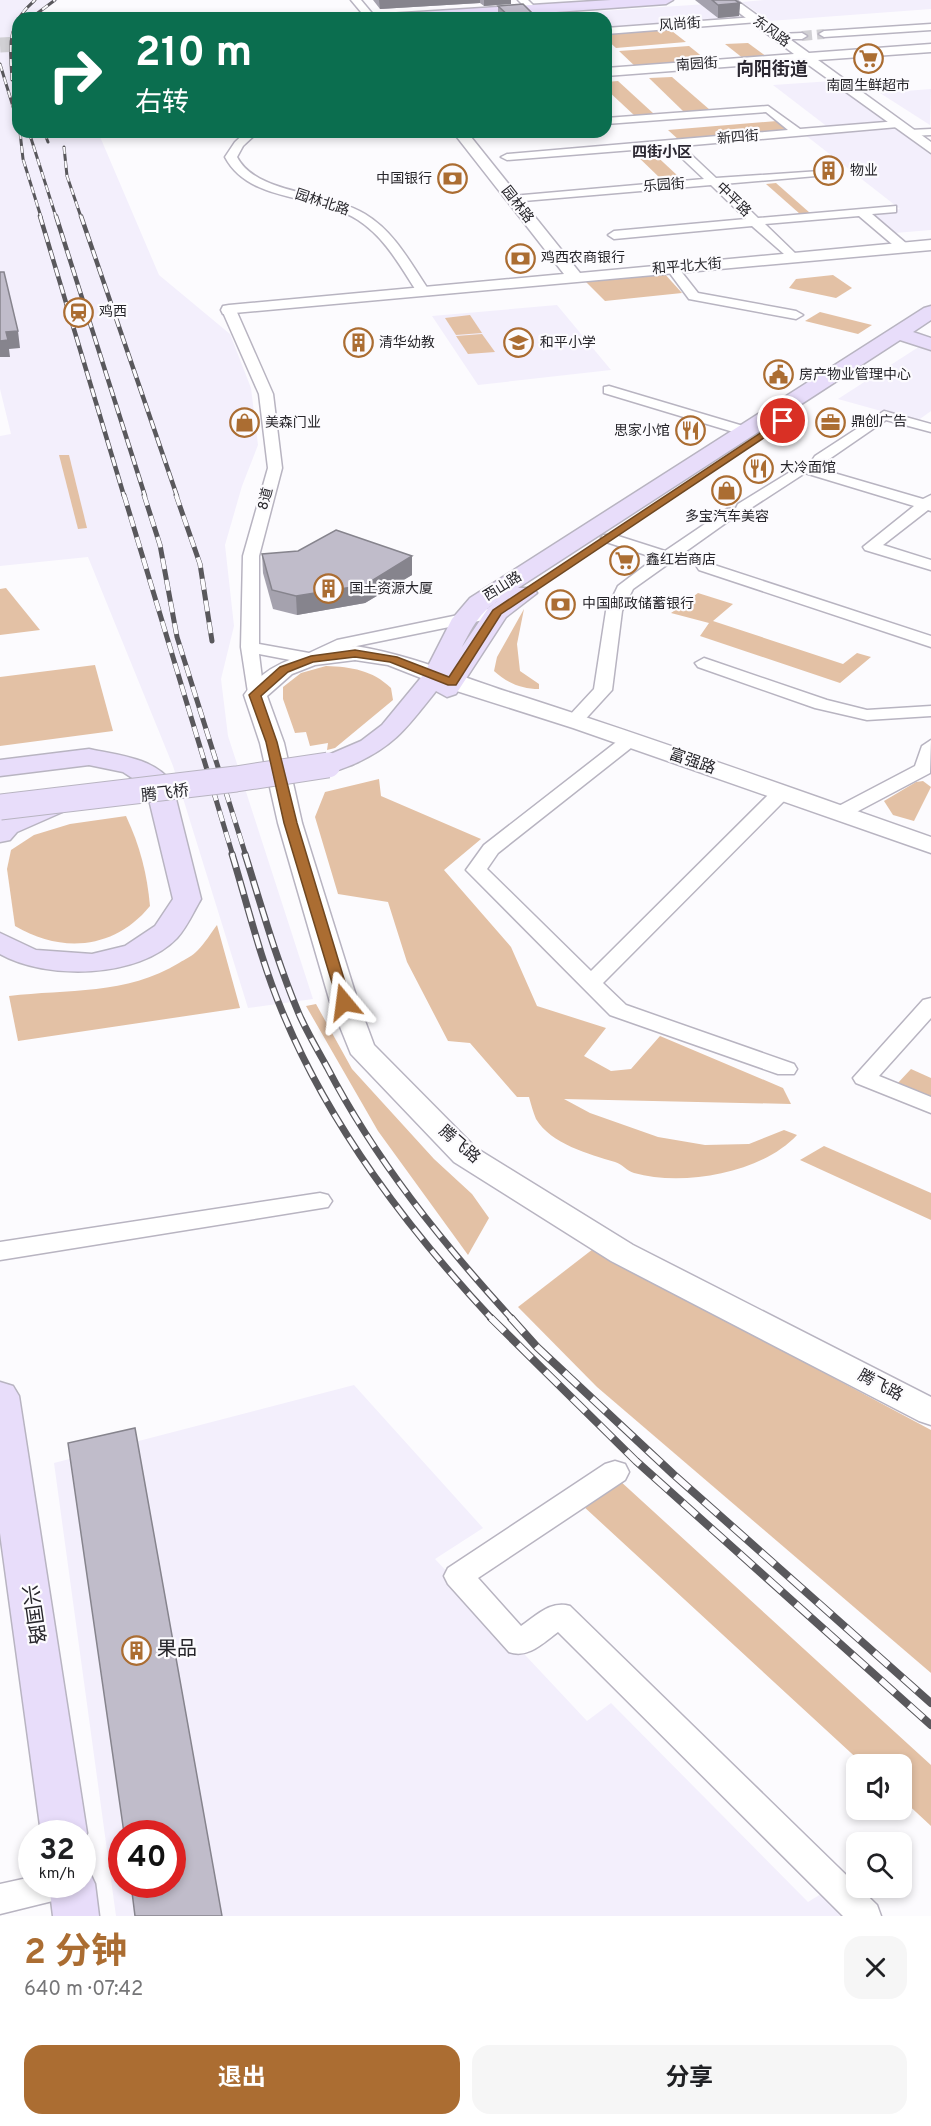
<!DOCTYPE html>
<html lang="zh">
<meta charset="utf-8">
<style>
:root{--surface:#fff;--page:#f6f6f6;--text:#202124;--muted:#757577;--accent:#ab6d32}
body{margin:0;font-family:Overpass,"Noto Sans SC",sans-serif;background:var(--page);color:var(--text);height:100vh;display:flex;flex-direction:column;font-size:22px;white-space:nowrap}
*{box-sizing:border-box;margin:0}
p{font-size:20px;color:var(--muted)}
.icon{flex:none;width:33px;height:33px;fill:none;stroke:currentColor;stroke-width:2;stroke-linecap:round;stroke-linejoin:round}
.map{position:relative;height:1916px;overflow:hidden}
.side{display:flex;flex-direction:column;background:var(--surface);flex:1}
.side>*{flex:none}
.banner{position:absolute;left:12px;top:12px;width:600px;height:126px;border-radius:18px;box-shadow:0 3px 9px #0003;background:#0b6e4f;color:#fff;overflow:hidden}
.tools{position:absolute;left:846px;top:1754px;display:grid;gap:12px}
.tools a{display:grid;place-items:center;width:66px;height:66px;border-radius:12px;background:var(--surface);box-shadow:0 3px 9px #0003;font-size:30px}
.speed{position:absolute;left:18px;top:1820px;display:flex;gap:12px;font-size:30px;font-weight:700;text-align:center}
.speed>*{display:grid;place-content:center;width:78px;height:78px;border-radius:50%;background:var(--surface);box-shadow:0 3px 9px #0003;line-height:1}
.speed small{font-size:15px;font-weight:400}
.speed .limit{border:9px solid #d22;background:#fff;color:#111}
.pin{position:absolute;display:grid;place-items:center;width:51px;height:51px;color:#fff;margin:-26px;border:3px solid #fff;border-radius:50%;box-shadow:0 2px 6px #0007}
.me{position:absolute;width:66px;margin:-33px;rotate:344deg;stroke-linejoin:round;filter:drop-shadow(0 0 4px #0008)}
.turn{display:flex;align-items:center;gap:21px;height:126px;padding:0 24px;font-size:27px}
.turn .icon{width:78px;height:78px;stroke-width:2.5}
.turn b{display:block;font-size:42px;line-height:51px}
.round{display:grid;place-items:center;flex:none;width:63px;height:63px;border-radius:18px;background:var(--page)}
.summary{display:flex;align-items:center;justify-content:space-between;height:102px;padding:0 24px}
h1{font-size:36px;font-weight:700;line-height:45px;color:var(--accent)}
.action{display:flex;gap:12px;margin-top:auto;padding:12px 24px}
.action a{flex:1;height:69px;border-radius:18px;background:var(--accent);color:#fff;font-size:24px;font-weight:700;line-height:69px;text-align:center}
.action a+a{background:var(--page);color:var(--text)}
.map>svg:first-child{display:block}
.built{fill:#f3effc;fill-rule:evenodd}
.green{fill:#e3c1a5}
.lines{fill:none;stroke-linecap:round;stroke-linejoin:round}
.minor-tunnel{stroke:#d1d0d4;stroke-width:10;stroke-dasharray:10 5;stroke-linecap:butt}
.secondary-tunnel{stroke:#d1d0d4;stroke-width:15;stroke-dasharray:15 8;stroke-linecap:butt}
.minor-casing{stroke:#b8b4c1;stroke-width:3}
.tertiary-casing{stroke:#b8b4c1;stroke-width:3}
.secondary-casing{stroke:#b8b4c1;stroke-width:3}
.minor{fill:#fff;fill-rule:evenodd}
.tertiary{fill:#fff;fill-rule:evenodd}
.secondary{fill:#e8ddfa;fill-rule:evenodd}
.rail-far4-casing{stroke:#59585c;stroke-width:3}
.rail-far3-casing{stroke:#59585c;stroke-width:4.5}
.rail-far2-casing{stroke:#59585c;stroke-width:5}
.rail-far1-casing{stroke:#59585c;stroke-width:7}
.rail-casing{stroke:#59585c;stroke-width:8}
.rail-far4{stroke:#fcfbfe;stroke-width:2;stroke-dasharray:7;stroke-linecap:butt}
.rail-far3{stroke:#fcfbfe;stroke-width:3;stroke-dasharray:9;stroke-linecap:butt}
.rail-far2{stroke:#fcfbfe;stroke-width:4;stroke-dasharray:11;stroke-linecap:butt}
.rail-far1{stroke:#fcfbfe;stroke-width:4.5;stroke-dasharray:14;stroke-linecap:butt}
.rail{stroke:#fcfbfe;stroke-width:6;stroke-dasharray:19;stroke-linecap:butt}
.secondary-bridge-casing{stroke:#b8b4c1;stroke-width:27;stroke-linecap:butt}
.secondary-bridge{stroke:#e8ddfa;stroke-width:25}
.wall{fill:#a5a2ae}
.shaded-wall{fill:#86848d}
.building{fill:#c0bcca;stroke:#86848d;stroke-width:1.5}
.route{fill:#ab6d32;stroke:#6f4720;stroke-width:1.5}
.labels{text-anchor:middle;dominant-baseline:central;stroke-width:4.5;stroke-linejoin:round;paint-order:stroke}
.far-street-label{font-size:14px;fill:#27262b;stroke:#fcfbfe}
.far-poi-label{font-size:14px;fill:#27262b;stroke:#fcfbfe;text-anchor:start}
.far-neighbourhood-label{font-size:15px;font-weight:bold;fill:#2c2832;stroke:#fcfbfe}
.street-label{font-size:16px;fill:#27262b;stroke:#fcfbfe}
.far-district-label{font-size:18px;font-weight:bold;fill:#2c2832;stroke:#fcfbfe}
.near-street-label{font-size:20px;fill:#27262b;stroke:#fcfbfe}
.near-poi-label{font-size:20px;fill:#27262b;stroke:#fcfbfe;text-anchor:start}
</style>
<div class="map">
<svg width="931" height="1916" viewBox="0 0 931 1916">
<rect width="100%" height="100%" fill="#fcfbfe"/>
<g class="built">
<path d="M0,0H58L34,18H18V132H98L159,275L230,334L251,388L258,445L242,486L225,545L234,626L221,679L228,736L313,999L248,1008L173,766L88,557L0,566V436L11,434L0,389Z"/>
<path d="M764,0H931V9L769,21L742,2Z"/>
<path d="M722,3L744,20L606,30V18H497Z"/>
<path d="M832,81L931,155V230L895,233L868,212L900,209L804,134L833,131L773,85Z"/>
<path d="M931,89L930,125L880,93Z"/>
<path d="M557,305L611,370L478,385L432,316Z"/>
<path d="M931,339V411L917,421L838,399Z"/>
<path d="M354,1385L483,1528L435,1559L587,1721L611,1703L808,1902L821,1894L843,1916H116L54,1463ZM122,1833H172V1884H122Z"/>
</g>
<g class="green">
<path d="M668,28L686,42L616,48L606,39V33Z"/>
<path d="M748,43L767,57L744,59L725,44Z"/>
<path d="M689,46L709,62L637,68L619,51Z"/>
<path d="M672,77L710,110L684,112L649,78Z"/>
<path d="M618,81L654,114L635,116L606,89V82Z"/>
<path d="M777,121L790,131L680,141L668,130Z"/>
<path d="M649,149L679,177L661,179L632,151Z"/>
<path d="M776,183L810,213L800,214L766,184Z"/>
<path d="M663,272L682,293L605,301L584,280Z"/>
<path d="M833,275L852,288L836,298L789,288L796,279Z"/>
<path d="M820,312L872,325L858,334L805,321Z"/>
<path d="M470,315L482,333L456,335L445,318Z"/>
<path d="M482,334L495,352L468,354L456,336Z"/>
<path d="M59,455H69L87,528L78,529Z"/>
<path d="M6,588L40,630L0,635V589Z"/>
<path d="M698,593L733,604L713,621L843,664L857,653L871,657L840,683L700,636L709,623L671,613Z"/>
<path d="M524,609L517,644L520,671L539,684V689C522,689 507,683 494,671L497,657Z"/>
<path d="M95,665L113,731L0,746V677Z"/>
<path d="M326,666C352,667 372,670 391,688L393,700L335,748L327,750L328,743L310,746L306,732L295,733L283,699V687L301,673Z"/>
<path d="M379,779L381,796L481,839L444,870L511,947L537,1006L606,1028L584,1056L611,1071L631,1069L660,1036L783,1088L791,1104L564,1099L590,1113L658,1137L705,1145L749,1144L784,1130L797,1135C762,1173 683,1187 634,1173C627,1171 622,1164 615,1162C589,1154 551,1144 536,1119C533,1112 531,1104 529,1097H517L470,1043L448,1041L407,962L388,902L338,894L315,817L325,792Z"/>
<path d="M923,781L931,787L914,821L893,815L884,801L916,782Z"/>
<path d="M126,816C140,846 147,873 150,906C115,949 62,954 15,926L7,869L11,850L34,835L70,824Z"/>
<path d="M217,925L240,1008L18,1041L9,996C67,989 127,995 179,963C185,959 193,956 198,950C205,943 211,933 217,925Z"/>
<path d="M316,1004L352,1069L434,1159L472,1194L489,1218L468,1255L378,1131L306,1006Z"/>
<path d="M911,1069L931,1078V1100L896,1085Z"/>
<path d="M824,1146L931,1193V1220L800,1160Z"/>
<path d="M593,1249L931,1430V1673L597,1387L518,1307Z"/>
<path d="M619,1480L931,1765V1826L902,1799V1764H863L582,1505Z"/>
</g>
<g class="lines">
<path class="minor-tunnel" d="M802,36L824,34"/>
<path class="secondary-tunnel" d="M0,45L18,44"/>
<defs>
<g id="minor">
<path d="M351,0H361L376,18H366Z"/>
<path d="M518,0H528L536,8L528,10Z"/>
<path d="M755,17L758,18V22L606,34V28Z"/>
<path d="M931,24V30L824,37L819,34L824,31Z"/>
<path d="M779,34L802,33L807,36L802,39H776L774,37Z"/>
<path d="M768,106L800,129L898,121L903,124L898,127L682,146L716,178L820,171V175L816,176L723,184L758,218L896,206V212L872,214L907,244V250H899L859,216L765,224L796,254L798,257L792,261L752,226L614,239L608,235L614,231L746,219L711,185L512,202L506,199L512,196L704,179L670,147L507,160L501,157L507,154L788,130L766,112L606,124V118Z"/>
<path d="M931,129V135L910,136L905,133L910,130Z"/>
<path d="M246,132H258L243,146L237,157C257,195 327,191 365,214C395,232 411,264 430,292L429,295H419C401,268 386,238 358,220C317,193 250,204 225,157L235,142Z"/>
<path d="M672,264L676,265L698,293L796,311L803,315L796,319L689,299L666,268Z"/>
<path d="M229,306L236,310L273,394L282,468L259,556V644L309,653L337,640L497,607L505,612L503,616L342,649L311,664L259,654L264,695L261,699H249L241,647L243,556L268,468L259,394L222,310Z"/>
<path d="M609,386L750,428L752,431L750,434H740L604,393V387Z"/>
<path d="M884,411L931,424V432L886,420L825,462H815L813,459L815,456Z"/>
<path d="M803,464L923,499L931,495V511L928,510L883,545L931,560V570L865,550L863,547L914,506L805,473L748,510L739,511L737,515L633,589L622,611L612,690L580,725H568L565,721L568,717L594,689L606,611L618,586L655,558L603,541L601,538L603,535H615L665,551L727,509L736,508L738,504Z"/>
<path d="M705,562L931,636V647L699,570L697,567L699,564Z"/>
<path d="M704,658L827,700L867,710L931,706V716L867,720L815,708L698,667L695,663Z"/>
<path d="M630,735L639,740L636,744L498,853L487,869L591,971L774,789H788L790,793L788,797L603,983L626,1005L794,1064L797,1069L794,1074H778L610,1015L466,870L484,845L624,736Z"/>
<path d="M931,740L930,773L847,817H833L830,813L833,809L915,766L922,746Z"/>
<path d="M931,998V1018L879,1076L931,1097V1113L856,1083L853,1078L923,1000Z"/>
<path d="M320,1193L328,1195L332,1201L328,1207L0,1260V1242Z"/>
<path d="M615,1461L625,1464L629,1472L625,1480L478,1578L521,1626C537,1615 551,1600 570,1606L877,1905L881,1916H843L558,1632C543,1643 528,1659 509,1652L448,1584L444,1576L448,1568L605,1464Z"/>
<path d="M32,1877V1884H82L77,1895L0,1914V1884Z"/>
</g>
<g id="tertiary">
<path d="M722,0H736L809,53L931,44V52L818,60L931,142V153L803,61L606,76V68L794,54Z"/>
<path d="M453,132H467L580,273L931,240V250L223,314L221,310L223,306L229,305L564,274Z"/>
<path d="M355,646C413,655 465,679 521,696C658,740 794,789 931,837V853L573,728L444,687L388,665L355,660L315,665L292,674L267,696L284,743L302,823L358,1002L374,1045L476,1148L633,1245L931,1397V1425L919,1421L611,1261L454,1162L351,1054L330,1002L278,823L260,743L244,695C270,657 313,652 355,646Z"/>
</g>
<g id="secondary">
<path d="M611,0H673L666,4L473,18H381L388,14Z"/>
<path d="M931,306V320L913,332L931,338V350L900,340L518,588H533L537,593L506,617L456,694L447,697L436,691C408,726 396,745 354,764C341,769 332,774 319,771L315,765L319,759L361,741L382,725L424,674L452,619L470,598L924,308ZM499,600L489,607L462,647C472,627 480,612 499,600Z"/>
<path d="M89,749C117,755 155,758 172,783L201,899C194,911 187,927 177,938C138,979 46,980 0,954V933L36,950L92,954L125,946L155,926L173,899L146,787L123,772L89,765L0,776V760Z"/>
<path d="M66,792L76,794L80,800L76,806L17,832L10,840L0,842V819Z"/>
<path d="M0,1382L13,1386L19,1396L87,1833L82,1842V1833H41L0,1533Z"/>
<path d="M82,1867L88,1869L95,1884L99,1916H53L49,1884H82Z"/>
</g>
</defs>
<use href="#minor" class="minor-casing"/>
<use href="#tertiary" class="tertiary-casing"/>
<use href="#secondary" class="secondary-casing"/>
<use href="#minor" class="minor"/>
<use href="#tertiary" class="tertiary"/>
<use href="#secondary" class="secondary"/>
<defs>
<g id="rail-far4">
<path d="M31,18L55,0"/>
<path d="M0,64L18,123"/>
<path d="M12,80C10,45 6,25 35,0"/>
<path d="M20,132L23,159L41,217"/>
<path d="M29,132L56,217"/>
<path d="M44,132L48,142"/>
<path d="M64,147L67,176L81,217"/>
</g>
<g id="rail-far3">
<path d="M40,216L124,496"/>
<path d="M56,216L145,496"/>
<path d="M81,216L177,496"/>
</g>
<g id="rail-far2">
<path d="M124,495L233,856"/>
<path d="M144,495L160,545L177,637L246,856"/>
<path d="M176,495L200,564L212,641"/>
</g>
<g id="rail-far1">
<path d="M232,854C248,907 261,961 282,1011C330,1127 408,1229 492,1319"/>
<path d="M245,854C262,908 277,962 299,1014C307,1032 317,1049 327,1067C376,1161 441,1241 512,1319"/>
</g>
<g id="rail">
<path d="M491,1318L636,1461L931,1725"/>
<path d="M511,1318L537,1347L673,1474L931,1703"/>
</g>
</defs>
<use href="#rail-far4" class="rail-far4-casing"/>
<use href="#rail-far3" class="rail-far3-casing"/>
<use href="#rail-far2" class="rail-far2-casing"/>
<use href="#rail-far1" class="rail-far1-casing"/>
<use href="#rail" class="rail-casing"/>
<use href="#rail-far4" class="rail-far4"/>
<use href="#rail-far3" class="rail-far3"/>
<use href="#rail-far2" class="rail-far2"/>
<use href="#rail-far1" class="rail-far1"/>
<use href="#rail" class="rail"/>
<defs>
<path id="secondary-bridge" d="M0,807L236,779L328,765"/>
</defs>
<use href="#secondary-bridge" class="secondary-bridge-casing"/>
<use href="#secondary-bridge" class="secondary-bridge"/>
</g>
<g class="wall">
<path d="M373,0H511V4L484,6L480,3L380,9Z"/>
<path d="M695,0H735L740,3L739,16L718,18Z"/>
<path d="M498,6L532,18H498Z"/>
<path d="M262,554L412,556V575L365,603L297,615L273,609L263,573Z"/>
</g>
<g class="shaded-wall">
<path d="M379,0H480V3L380,9Z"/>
<path d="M484,0H511V4L484,6Z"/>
<path d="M740,3L739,16L718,18V5Z"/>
<path d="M533,14L532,18H509V16Z"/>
<path d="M18,331L20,348L9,349L10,357H0V341L6,332Z"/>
<path d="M412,556V575L365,603L297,615L296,596Z"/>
</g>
<g class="building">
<path d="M712,0H735L740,3L718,5Z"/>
<path d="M523,4L533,14L509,16L498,6Z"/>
<path d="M0,272H4L18,331L6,332L8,340L0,341Z"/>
<path d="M336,530L412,556L365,585L296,596L272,590L262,554L298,551Z"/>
<path d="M135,1428L222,1916H135L131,1884H172V1833H124L68,1443Z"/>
</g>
<path class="route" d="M783,418L788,421L786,423L501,614L456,685H448L390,662L355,657L313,662L288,672L261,696L277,742L297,823L351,1002L344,1007L339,1006L284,823L266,742L249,695L251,693L280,667L311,656L355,650L397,657L449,677L493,610Z"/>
<defs>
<symbol id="supermarket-ring" viewBox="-11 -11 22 22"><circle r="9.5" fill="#fcfbfe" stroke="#ab6d32" stroke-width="1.5"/><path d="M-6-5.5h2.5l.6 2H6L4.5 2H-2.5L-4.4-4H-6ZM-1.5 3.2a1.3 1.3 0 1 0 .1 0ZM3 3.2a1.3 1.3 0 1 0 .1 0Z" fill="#ab6d32"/></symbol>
<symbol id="building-ring" viewBox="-11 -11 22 22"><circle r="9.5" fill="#fcfbfe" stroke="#ab6d32" stroke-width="1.5"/><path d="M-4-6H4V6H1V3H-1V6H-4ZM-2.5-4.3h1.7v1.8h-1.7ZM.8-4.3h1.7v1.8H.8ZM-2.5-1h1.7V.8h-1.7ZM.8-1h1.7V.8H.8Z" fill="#ab6d32"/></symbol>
<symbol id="bank-ring" viewBox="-11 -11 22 22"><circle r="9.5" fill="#fcfbfe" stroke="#ab6d32" stroke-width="1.5"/><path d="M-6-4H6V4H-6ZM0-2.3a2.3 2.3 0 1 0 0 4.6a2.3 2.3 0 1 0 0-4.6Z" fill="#ab6d32"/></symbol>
<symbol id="station-ring" viewBox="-11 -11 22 22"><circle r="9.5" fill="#fcfbfe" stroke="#ab6d32" stroke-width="1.5"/><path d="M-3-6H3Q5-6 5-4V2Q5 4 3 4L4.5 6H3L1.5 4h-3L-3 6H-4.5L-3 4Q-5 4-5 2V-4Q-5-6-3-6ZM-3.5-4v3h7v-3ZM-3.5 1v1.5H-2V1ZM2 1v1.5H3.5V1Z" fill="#ab6d32"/></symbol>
<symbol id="school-ring" viewBox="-11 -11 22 22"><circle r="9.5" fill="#fcfbfe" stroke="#ab6d32" stroke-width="1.5"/><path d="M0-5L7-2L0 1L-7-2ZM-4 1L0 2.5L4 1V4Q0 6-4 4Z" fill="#ab6d32"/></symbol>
<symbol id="civic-ring" viewBox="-11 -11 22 22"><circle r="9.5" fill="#fcfbfe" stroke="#ab6d32" stroke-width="1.5"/><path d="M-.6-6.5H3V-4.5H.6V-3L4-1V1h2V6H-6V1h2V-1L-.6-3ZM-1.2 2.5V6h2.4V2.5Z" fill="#ab6d32"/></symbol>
<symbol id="office-ring" viewBox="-11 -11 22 22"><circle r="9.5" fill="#fcfbfe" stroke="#ab6d32" stroke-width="1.5"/><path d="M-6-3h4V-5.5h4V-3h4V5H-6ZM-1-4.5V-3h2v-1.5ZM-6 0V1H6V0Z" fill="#ab6d32"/></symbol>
<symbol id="shop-ring" viewBox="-11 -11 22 22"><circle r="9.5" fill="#fcfbfe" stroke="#ab6d32" stroke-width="1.5"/><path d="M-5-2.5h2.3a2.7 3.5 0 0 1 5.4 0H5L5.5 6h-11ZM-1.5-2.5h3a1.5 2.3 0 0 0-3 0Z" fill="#ab6d32"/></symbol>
<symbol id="restaurant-ring" viewBox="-11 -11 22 22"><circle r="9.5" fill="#fcfbfe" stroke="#ab6d32" stroke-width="1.5"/><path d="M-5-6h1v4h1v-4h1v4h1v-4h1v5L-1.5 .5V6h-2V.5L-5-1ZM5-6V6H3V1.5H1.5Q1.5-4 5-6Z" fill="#ab6d32"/></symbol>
</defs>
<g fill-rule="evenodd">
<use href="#supermarket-ring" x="852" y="42" width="33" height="33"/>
<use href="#building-ring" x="812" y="154" width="33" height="33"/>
<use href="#bank-ring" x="436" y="162" width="33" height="33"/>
<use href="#bank-ring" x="504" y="242" width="33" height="33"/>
<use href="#station-ring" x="62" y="296" width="33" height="33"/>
<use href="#building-ring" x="342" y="326" width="33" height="33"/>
<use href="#school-ring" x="502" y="326" width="33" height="33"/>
<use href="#civic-ring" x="762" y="358" width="33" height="33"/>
<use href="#office-ring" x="814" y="406" width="33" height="33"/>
<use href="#shop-ring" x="228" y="406" width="33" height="33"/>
<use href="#restaurant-ring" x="674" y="414" width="33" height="33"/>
<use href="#restaurant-ring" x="742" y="452" width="33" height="33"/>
<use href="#shop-ring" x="710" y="474" width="33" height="33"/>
<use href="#supermarket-ring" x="608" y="544" width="33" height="33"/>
<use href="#building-ring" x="312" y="572" width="33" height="33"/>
<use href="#bank-ring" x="544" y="588" width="33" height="33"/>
<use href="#building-ring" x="120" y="1634" width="33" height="33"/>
</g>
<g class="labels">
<g class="far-street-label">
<text transform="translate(680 25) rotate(-4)">风尚街</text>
<text transform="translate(771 32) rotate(36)">东风路</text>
<text transform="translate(697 65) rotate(-4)">南园街</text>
<text transform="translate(738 138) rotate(-5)">新四街</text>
<text transform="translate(664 186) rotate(-5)">乐园街</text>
<text transform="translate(733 200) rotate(44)">中平路</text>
<text transform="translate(322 203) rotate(18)">园林北路</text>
<text transform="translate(517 205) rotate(52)">园林路</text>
<text transform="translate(687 267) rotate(-5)">和平北大街</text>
<text transform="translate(266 499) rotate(-75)">8道</text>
<text transform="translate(503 587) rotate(-32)">西山路</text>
</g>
<g class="far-poi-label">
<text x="868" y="86" text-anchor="middle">南圆生鲜超市</text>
<text x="850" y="171">物业</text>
<text x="432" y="179" text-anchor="end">中国银行</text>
<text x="541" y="258">鸡西农商银行</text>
<text x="99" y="312">鸡西</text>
<text x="379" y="343">清华幼教</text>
<text x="540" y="343">和平小学</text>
<text x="799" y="375">房产物业管理中心</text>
<text x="851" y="422">鼎创广告</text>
<text x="265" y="423">美森门业</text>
<text x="670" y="431" text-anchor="end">思家小馆</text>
<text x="780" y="468">大冷面馆</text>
<text x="727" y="517" text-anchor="middle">多宝汽车美容</text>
<text x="646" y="560">鑫红岩商店</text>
<text x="349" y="589">国土资源大厦</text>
<text x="582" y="604">中国邮政储蓄银行</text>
</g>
<g class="far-neighbourhood-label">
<text x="662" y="153">四街小区</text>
</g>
<g class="street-label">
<text transform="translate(692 762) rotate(19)">富强路</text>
<text transform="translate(165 794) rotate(-7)">腾飞桥</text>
<text transform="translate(459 1145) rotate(41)">腾飞路</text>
<text transform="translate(880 1386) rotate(28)">腾飞路</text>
</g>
<g class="far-district-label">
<text x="772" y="70">向阳街道</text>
</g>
<g class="near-street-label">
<text transform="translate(32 1615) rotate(82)">兴国路</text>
</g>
<g class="near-poi-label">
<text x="157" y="1650">果品</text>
</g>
</g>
</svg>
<div class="tools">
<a><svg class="icon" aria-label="sound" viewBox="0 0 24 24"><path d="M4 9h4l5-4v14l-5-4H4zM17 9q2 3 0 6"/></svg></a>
<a><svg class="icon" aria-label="search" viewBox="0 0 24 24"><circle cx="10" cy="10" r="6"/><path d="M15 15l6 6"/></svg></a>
</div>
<div class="speed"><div>32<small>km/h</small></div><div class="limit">40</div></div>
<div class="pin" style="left:783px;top:421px;background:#d93025"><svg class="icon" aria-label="arrive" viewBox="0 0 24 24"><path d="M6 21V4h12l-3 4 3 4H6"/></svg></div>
<svg class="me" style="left:344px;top:1002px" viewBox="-20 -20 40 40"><path d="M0-17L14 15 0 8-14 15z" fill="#ab6d32" stroke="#fff" stroke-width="4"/></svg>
<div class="banner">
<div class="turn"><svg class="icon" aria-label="right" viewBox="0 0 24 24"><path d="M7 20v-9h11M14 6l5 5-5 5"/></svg><div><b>210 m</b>右转</div></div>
</div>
</div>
<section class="side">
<div class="summary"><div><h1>2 分钟</h1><p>640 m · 07:42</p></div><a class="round"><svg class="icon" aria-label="close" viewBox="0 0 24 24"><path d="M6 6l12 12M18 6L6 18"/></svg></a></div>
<div class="action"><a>退出</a><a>分享</a></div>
</section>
